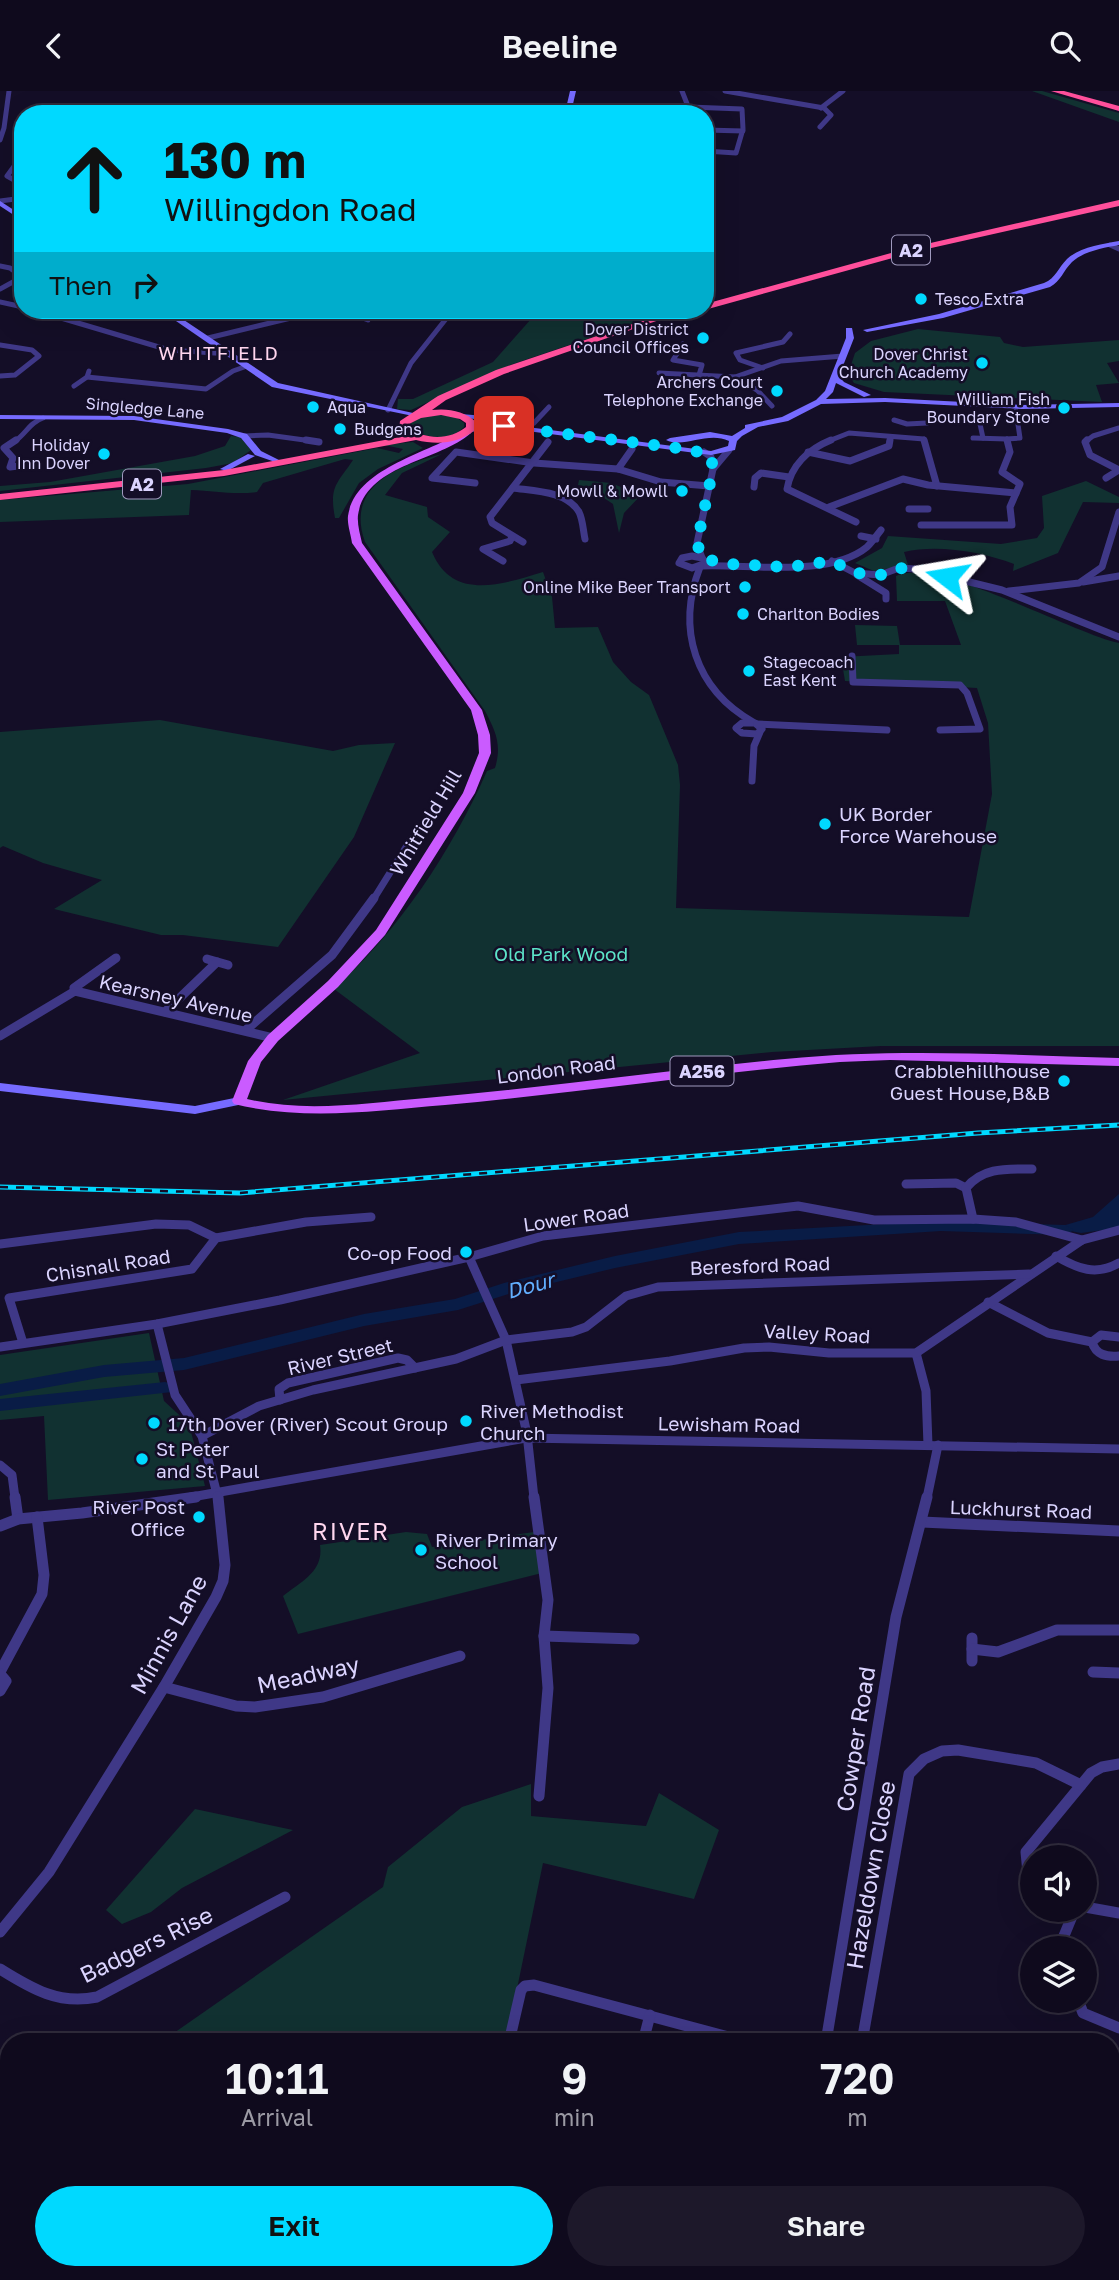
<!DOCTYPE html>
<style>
:root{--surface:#0f0a1d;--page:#1d182a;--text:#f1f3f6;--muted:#9b9aa4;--line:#2f2b3b;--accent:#00d9ff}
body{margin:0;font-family:"Golos Text",sans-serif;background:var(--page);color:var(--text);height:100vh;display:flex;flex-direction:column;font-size:26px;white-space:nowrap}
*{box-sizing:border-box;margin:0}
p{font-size:23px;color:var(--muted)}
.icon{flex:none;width:38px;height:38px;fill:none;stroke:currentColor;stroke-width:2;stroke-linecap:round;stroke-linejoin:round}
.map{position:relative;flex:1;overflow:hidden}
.side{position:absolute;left:0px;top:1942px;width:1120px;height:247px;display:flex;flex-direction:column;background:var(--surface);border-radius:28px 28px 0 0;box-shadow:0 7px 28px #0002,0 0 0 2px var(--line)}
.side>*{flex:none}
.hud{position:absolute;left:14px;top:14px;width:700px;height:214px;border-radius:28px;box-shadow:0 7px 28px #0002,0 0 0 2px var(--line);background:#00d9ff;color:#111;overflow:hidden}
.buttons{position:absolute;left:1020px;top:1754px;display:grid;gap:14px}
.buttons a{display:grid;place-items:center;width:77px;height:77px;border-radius:50%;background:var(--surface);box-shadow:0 7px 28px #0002,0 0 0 2px var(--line);font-size:35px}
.pin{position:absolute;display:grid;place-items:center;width:60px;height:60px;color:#fff;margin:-30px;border-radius:14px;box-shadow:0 4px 10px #0006}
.me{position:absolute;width:77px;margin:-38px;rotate:284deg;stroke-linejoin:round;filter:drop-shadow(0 0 5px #0008)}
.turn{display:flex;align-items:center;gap:24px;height:147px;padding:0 35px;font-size:32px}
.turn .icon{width:91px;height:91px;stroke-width:2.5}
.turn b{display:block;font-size:49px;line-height:60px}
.then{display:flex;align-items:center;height:66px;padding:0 35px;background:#0003;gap:14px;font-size:26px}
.eta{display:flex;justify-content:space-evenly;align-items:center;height:119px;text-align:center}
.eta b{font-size:42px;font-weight:600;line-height:49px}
.button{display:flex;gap:14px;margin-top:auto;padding:14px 35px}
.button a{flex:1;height:80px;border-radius:42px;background:var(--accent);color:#111;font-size:28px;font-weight:600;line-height:80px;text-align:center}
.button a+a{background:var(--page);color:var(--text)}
header{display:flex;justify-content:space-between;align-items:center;height:91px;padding:0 35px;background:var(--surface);font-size:32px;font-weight:600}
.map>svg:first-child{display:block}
.green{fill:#113131}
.water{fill:#091c46}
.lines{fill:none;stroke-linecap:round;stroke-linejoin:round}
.river{fill:#091c46;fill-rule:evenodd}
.street-far3{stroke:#3f3887;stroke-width:5}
.street-far2{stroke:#3f3887;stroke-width:7}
.street-far1{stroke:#3f3887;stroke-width:9}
.street{stroke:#3f3887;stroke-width:11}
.secondary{fill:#766bff;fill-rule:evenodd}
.primary{fill:#ca5bff;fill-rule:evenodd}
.highway{fill:#ff4f9b;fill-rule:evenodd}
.rail-casing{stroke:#00d9ff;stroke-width:5}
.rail{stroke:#140e27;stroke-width:2.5;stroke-dasharray:8;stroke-linecap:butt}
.route{stroke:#00d9ff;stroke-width:12;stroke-dasharray:0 21.6}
.poi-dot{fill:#00d9ff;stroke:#140e27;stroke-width:2.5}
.labels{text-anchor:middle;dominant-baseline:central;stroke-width:5;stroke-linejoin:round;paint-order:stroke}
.far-poi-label{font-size:16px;fill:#dbd4ff;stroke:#140e27;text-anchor:end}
.far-street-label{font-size:16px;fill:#dbd4ff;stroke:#140e27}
.shield{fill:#140e27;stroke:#9f99be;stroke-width:2}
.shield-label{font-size:18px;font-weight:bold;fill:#dbd4ff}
.far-quarter-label{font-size:19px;letter-spacing:2px;fill:#ffd6ee;stroke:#140e27}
.poi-label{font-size:19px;fill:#dbd4ff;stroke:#140e27;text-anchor:start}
.street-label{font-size:19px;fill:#dbd4ff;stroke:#140e27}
.park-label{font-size:19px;fill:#5ce3c8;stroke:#140e27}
.water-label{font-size:21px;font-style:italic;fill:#62afff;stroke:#140e27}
.quarter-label{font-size:23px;letter-spacing:2px;fill:#ffd6ee;stroke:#140e27}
.near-street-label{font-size:23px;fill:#dbd4ff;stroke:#140e27}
</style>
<header><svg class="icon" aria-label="back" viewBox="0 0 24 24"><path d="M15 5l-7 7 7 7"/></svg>Beeline<svg class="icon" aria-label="search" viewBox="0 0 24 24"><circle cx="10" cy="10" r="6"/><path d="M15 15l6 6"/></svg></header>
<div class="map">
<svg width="1119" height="2189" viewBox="0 0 1119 2189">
<rect width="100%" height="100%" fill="#140e27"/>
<g class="green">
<path d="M1032,0H1042L1119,22V31Z"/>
<path d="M539,219H673L510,274L411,319L397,318L398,308H413L493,271Z"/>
<path d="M918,238L1000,246L1004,252L1023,256L1119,249V270L1107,272L1119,292L1096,294L1102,311L884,301L854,292L848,283L855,262L871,250Z"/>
<path d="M440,324L456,326L464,332V336C450,351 426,347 410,338L409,334L417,327Z"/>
<path d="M231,345L240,346L251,359L233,372L206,377L0,400V395L50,391L195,365L225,355Z"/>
<path d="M413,351L423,357L378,378L359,392L339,427H335C329,395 337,393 353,369L345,368L263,392L257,401C234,404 215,400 191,399L189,424L0,431V409L188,393L377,357L399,362L403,358L384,354Z"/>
<path d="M442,363L402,382L385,404L427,416L428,426L450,441L432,461C453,511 503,493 543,481L552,506L555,537L598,536L613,571L631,591L649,604L678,674L680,694L676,817L969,826L992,703L988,632L977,597L845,590L841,566L899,563V554H857L855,534L897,535L900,554H961L945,510H897L896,485C935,465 1072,542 1119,552V955H881L772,961L283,1009L420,962L334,898C400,838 451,761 487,680L495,677C502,654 496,641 485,620L365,451C345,395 397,375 442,363Z"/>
<path d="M579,389L611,392L641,404L624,422L619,442L613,413L589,397L578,394Z"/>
<path d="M1086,390L1119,406V412L1083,411L1058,462L1013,480L1014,473C982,461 938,453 904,461L908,474L874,480L855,472L882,457L888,445L1001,453L1037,447L1044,437L1042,405Z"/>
<path d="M160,629L333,660L359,654L395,652L354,746L278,856L183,844H161L54,818L102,789L43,772L3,755L0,757V641Z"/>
<path d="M149,1242L164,1310L189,1333L205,1395L48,1409L44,1325L0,1329V1264Z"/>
<path d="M406,1441L427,1443L432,1456L534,1441L542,1482L298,1543L283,1505C302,1490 324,1480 320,1454Z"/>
<path d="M531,1693V1725L646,1735L659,1702L719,1739L694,1808L543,1772L506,1951H161L383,1796L388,1776L462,1716Z"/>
<path d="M195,1718L293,1739L182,1797L151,1821L122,1833L106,1819Z"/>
<path d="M0,1991H9V2162L0,2171Z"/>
<path d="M1119,1999V2189H919L922,2180H1111V2002Z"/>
<path d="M358,2181V2180L728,2181L718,2189H355Z"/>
</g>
<path class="water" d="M1119,1103V1137L1081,1142L1065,1139L1062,1135L1093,1126Z"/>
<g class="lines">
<g class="river">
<path d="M941,1130L1065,1134L1074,1139L1065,1144L941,1140L739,1153L615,1177L515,1201L458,1219L364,1235L184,1279L104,1286L0,1305V1293L104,1274L184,1267L364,1223L455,1208L504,1192L615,1165L739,1141Z"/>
<path d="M165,1291L172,1293L175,1297L172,1301L0,1320V1308Z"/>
</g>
<g class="street-far3">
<path d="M682,0L691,23"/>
<path d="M725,0L824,17L831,24L820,36"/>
<path d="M689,16L742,18L743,38L736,62L705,60"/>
<path d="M821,17L843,0"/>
<path d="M705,39L743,40"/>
<path d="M0,49L4,37L9,0"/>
<path d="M23,63L7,85L23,94"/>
<path d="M0,110L23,107"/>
<path d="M1110,154L1119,158"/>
<path d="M0,175L10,177L22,186L0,198"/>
<path d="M0,211L23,216"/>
<path d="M34,219L169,259L230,263"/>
<path d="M215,219L227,226"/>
<path d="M347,221L368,229"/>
<path d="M208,247L295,226H317L350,219"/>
<path d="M683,253L673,269L702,274L699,284"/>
<path d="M0,254L32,259L39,265L15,284L0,285"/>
<path d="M763,277L740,269L736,262L783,251L790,243"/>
<path d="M659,282L735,286L781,270L843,265"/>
<path d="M87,286L206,298L233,280L247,275"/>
<path d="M735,286L757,299L772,315"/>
<path d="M74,295L87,286L89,280"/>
<path d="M388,319L411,272L453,219"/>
<path d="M894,329L907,333L927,332"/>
<path d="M534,332L549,316"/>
<path d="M980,333L983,347"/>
<path d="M244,345L268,344L319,351"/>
<path d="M973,347L1007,348"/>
<path d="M14,351C26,343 29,332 43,327"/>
<path d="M826,351L849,342L924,348L925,351"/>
<path d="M889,351L890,346"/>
<path d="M1008,351L1007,348L1020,347L1016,320"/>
<path d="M1085,351L1093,345L1119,337"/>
</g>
<g class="street-far2">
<path d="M16,349L4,357L13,367L10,376L27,374"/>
<path d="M306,349L319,351"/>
<path d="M831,349C809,358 791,374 787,398L856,431"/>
<path d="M924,349L937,395"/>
<path d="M1087,349L1085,351L1090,364L1119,379"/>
<path d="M808,361L850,370L889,355L890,349"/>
<path d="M618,378L632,358"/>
<path d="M713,378L729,359"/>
<path d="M1106,387L1119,379"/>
<path d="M475,392L432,387L456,361L534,372L618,378L661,391L709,395"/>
<path d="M754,396L755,387L761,382L789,386"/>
<path d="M513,397C534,400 567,400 579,421C583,429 583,439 585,448"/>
<path d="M829,416L903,388L928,394L1016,402"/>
<path d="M909,418H928"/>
<path d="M921,434H1012L1010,416L1020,393L1002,381L1010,361L1007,349"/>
<path d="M861,445L876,448"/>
<path d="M523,451L492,432L490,426L548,351"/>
<path d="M692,465L702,467L706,472L692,477L679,472L682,467Z"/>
<path d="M702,467L697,452L713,378L711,366L704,361"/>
<path d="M503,470L483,458L510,450L512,446"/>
<path d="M832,470L855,482L880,484L899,477L916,478L947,486"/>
<path d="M703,475C749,473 829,487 867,456C872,451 877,444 881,439"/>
<path d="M700,476C676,538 695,598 753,631"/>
<path d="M857,484L886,502V508"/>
<path d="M953,487L1002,499L1119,546"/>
<path d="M1083,491L1119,485"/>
<path d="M1009,500L1079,492L1102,476L1119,421"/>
<path d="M852,565L853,591L960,594L967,602L980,638L940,639"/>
<path d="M742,632H755L762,638L757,643L742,642L736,637Z"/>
<path d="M757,633L887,639"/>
<path d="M752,690L754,655L760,641"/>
<path d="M373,809L411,748"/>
</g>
<g class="street-far1">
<path d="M207,868L228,874"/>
<path d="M75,900L74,897L116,867"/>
<path d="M165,921L217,871"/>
<path d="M246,939L332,864L374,807"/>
<path d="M0,945L75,900L273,947"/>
<path d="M906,1093L956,1092L966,1097"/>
<path d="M973,1128L966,1097C983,1076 1007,1078 1032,1078"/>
<path d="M0,1153L156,1133L189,1134L216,1147"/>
<path d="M1056,1165C1078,1178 1096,1185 1119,1172"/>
<path d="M469,1166L506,1249L527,1343L534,1407"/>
<path d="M988,1211L1048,1242L1092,1251"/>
<path d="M157,1233L175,1304L202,1345L218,1407"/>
<path d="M1092,1251C1096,1264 1106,1266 1119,1265"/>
<path d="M1092,1251L1101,1244L1119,1246"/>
<path d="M23,1252L9,1207L192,1178L216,1147L306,1131L371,1126"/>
<path d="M0,1256L157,1233L280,1209L469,1166L543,1145L798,1115L874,1129L973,1128L1016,1131L1082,1149"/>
<path d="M916,1262L926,1300L928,1354"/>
<path d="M516,1289L670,1270L744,1257L769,1256L829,1262H916L1082,1149L1119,1139"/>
<path d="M280,1309L279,1298L288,1292L398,1267L407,1269L415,1277"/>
<path d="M202,1345L259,1315L313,1299L456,1268L506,1249L572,1241L586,1236L626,1205L658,1196L1029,1183"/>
<path d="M0,1374L12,1384L15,1407"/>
<path d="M186,1407L526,1347L1119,1358"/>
<path d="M927,1407L938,1354"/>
</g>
<g class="street">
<path d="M15,1406L18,1428"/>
<path d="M534,1406L548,1509L544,1545L548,1597L539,1705"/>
<path d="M922,1431L1119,1440"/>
<path d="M0,1435L18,1428L82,1422L196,1406"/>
<path d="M544,1545L634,1548"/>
<path d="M972,1547V1570"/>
<path d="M972,1558L998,1561L1057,1539H1119"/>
<path d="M0,1581L42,1503L44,1484L37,1426"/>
<path d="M1093,1581L1119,1582"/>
<path d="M0,1583L6,1590L0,1600"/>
<path d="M164,1596L236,1615L255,1616L323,1606L460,1565"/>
<path d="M1032,1787L1028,1782L1026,1761L1091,1682L1102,1676L1119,1673"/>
<path d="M1085,1816L1119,1822"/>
<path d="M0,1841L49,1781L164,1596L216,1506L223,1490L225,1474L218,1406"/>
<path d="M1059,1857L1075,1818"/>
<path d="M0,1878C32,1898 59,1914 97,1906L285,1806"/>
<path d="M1078,1909L1083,1922L1119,1937"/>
<path d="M509,1951L521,1899L525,1895L534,1894L747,1951"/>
<path d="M643,1951L650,1924"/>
<path d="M826,1951L896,1526L927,1406"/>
<path d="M862,1951L909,1683L924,1668L942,1660L958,1659L1036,1672L1081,1694"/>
</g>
<g class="secondary">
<path d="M570,0H576L573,13L567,23H561L567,13Z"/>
<path d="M0,110L23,125V130L0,115Z"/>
<path d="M1119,150V154C1103,157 1084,160 1072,171C1063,180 1061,190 1050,196L943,227L867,241L863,239L939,223L1044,192C1056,187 1058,177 1067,168C1080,156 1102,153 1119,150Z"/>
<path d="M160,219H169L278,292L422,324L418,326L272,296Z"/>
<path d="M846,237H852L854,247L839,285L844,291L871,304L864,306L836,292L833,301L826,308L885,307L1022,314L1119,312V316L1022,318L885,311L821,313L788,330L758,336L742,345L737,350L735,359L711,364L504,337L470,341L466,339L470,337L504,333L711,360L728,355L729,350C707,340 684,358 666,349L670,347L710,341L732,345L745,337V334L782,326L816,309L825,300L846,247Z"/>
<path d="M460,323L499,326L503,328L499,330L463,327H460Z"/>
<path d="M0,324L134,325L228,338L247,343L261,360L279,369L275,371L255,364L241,347L227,342L134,329L0,328Z"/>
<path d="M248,363L255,365L227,380L220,378Z"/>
<path d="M0,992L195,1015L239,1006L245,1010L243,1013L195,1023L0,1000Z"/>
</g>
<path class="primary" d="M463,340L471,342C438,371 366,373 358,424C357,433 360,443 362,452L482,619L490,644L491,662L475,702L385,844L338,896L278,950L261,971L247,1008C305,1022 367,1012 426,1007C546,997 665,979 785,968C896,957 1008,964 1119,967V975L890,969L840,971C708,982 577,1002 445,1014C374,1020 304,1030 234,1013L232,1010L248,970L268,944L328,890L376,839L463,702L479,662L478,644L471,619L352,452C351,444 347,433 348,425C355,377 427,363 463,340Z"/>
<g class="highway">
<path d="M1051,0H1064L1119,15V20Z"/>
<path d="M1119,109V115L918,160L708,218L705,219V213L913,156Z"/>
<path d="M674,219H688L504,283L446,309L432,319C448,317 465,320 476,331L475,339C458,353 437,354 416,349L224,385L0,409V403L224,379L406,345L399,338L400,330L438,305L496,279ZM441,324L460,328L466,332V336C450,349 426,349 409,337V333L421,327Z"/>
</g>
<defs>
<path id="rail" d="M0,1096L240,1102L978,1042L1119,1034"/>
</defs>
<use href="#rail" class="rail-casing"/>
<use href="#rail" class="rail"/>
</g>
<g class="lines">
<path class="route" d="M504,335L693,359L711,366L713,378L697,452L702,467L727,473L789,476L832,470L855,482L880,484L899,477L916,478L947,486"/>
</g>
<g class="poi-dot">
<circle cx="921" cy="208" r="7"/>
<circle cx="703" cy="247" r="7"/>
<circle cx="982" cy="272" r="7"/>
<circle cx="777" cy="300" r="7"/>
<circle cx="313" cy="316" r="7"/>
<circle cx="1064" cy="317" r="7"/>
<circle cx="340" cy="338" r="7"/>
<circle cx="104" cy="363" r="7"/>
<circle cx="682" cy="400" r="7"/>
<circle cx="745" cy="496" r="7"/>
<circle cx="743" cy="523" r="7"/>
<circle cx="749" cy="580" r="7"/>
<circle cx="825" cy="733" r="7"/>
<circle cx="1064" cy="990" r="7"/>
<circle cx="466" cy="1161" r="7"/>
<circle cx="466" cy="1330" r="7"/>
<circle cx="154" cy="1332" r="7"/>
<circle cx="142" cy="1368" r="7"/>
<circle cx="199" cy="1426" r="7"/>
<circle cx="421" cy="1459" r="7"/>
</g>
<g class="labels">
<g class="far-poi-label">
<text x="935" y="208" text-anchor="start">Tesco Extra</text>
<text x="689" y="238">Dover District<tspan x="689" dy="18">Council Offices</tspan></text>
<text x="968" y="263">Dover Christ<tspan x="968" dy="18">Church Academy</tspan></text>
<text x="763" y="291">Archers Court<tspan x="763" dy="18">Telephone Exchange</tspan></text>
<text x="1050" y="308">William Fish<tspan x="1050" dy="18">Boundary Stone</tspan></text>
<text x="327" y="316" text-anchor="start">Aqua</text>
<text x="354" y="338" text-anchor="start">Budgens</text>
<text x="90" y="354">Holiday<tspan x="90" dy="18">Inn Dover</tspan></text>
<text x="668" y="400">Mowll &amp; Mowll</text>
<text x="731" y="496">Online Mike Beer Transport</text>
<text x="757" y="523" text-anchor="start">Charlton Bodies</text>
<text x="763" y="571" text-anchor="start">Stagecoach<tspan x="763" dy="18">East Kent</tspan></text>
</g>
<g class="far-street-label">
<text transform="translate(145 317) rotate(5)">Singledge Lane</text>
</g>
<g class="shield">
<rect x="892" y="144.5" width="38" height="29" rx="5"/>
<rect x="123" y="378.5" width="38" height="29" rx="5"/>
<rect x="670.5" y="965.5" width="63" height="29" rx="5"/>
</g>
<g class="shield-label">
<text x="911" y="159">A2</text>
<text x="142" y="393">A2</text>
<text x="702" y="980">A256</text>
</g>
<g class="far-quarter-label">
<text x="219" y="261">WHITFIELD</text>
</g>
<g class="poi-label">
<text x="839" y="722">UK Border<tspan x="839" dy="22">Force Warehouse</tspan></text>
<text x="1050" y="979" text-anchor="end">Crabblehillhouse<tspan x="1050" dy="22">Guest House,B&amp;B</tspan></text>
<text x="452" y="1161" text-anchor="end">Co-op Food</text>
<text x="480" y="1319">River Methodist<tspan x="480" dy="22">Church</tspan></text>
<text x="168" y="1332">17th Dover (River) Scout Group</text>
<text x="156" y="1357">St Peter<tspan x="156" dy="22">and St Paul</tspan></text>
<text x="185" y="1415" text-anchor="end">River Post<tspan x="185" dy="22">Office</tspan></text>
<text x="435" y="1448">River Primary<tspan x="435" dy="22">School</tspan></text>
</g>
<g class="street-label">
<text transform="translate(425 731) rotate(-59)">Whitfield Hill</text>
<text transform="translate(176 907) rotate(13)">Kearsney Avenue</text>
<text transform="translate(556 978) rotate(-7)">London Road</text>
<text transform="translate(576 1126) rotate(-8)">Lower Road</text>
<text transform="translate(108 1174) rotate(-9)">Chisnall Road</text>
<text transform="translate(760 1174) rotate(-2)">Beresford Road</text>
<text transform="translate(817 1242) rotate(3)">Valley Road</text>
<text transform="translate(340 1265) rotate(-13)">River Street</text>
<text transform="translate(729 1333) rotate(1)">Lewisham Road</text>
<text transform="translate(1021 1418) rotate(2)">Luckhurst Road</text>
</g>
<g class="park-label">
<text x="561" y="862">Old Park Wood</text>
</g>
<g class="water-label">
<text transform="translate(530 1194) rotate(-15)">Dour</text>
</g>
<g class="quarter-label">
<text x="351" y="1440">RIVER</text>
</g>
<g class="near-street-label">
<text transform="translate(168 1543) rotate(-61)">Minnis Lane</text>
<text transform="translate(308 1583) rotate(-12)">Meadway</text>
<text transform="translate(855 1648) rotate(-81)">Cowper Road</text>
<text transform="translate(870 1784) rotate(-80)">Hazeldown Close</text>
<text transform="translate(146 1853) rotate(-26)">Badgers Rise</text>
</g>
</g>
</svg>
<div class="buttons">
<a><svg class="icon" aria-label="sound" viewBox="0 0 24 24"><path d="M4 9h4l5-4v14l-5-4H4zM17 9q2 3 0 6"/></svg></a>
<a><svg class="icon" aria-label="layers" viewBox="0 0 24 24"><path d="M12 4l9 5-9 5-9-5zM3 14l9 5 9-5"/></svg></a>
</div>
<div class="pin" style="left:504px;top:335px;background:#d93025"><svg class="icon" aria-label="arrive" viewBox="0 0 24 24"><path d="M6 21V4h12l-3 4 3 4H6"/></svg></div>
<svg class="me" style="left:947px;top:486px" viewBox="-20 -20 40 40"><path d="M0-17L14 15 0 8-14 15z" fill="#00d9ff" stroke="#fff" stroke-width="4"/></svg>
<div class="hud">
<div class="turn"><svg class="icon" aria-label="ahead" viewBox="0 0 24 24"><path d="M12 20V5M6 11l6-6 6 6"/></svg><div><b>130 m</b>Willingdon Road</div></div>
<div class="then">Then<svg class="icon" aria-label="right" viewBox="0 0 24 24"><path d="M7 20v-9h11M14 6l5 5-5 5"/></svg></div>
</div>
<section class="side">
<div class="eta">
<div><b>10:11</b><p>Arrival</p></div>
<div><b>9</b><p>min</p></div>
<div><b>720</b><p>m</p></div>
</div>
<div class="button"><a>Exit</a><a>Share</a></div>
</section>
</div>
